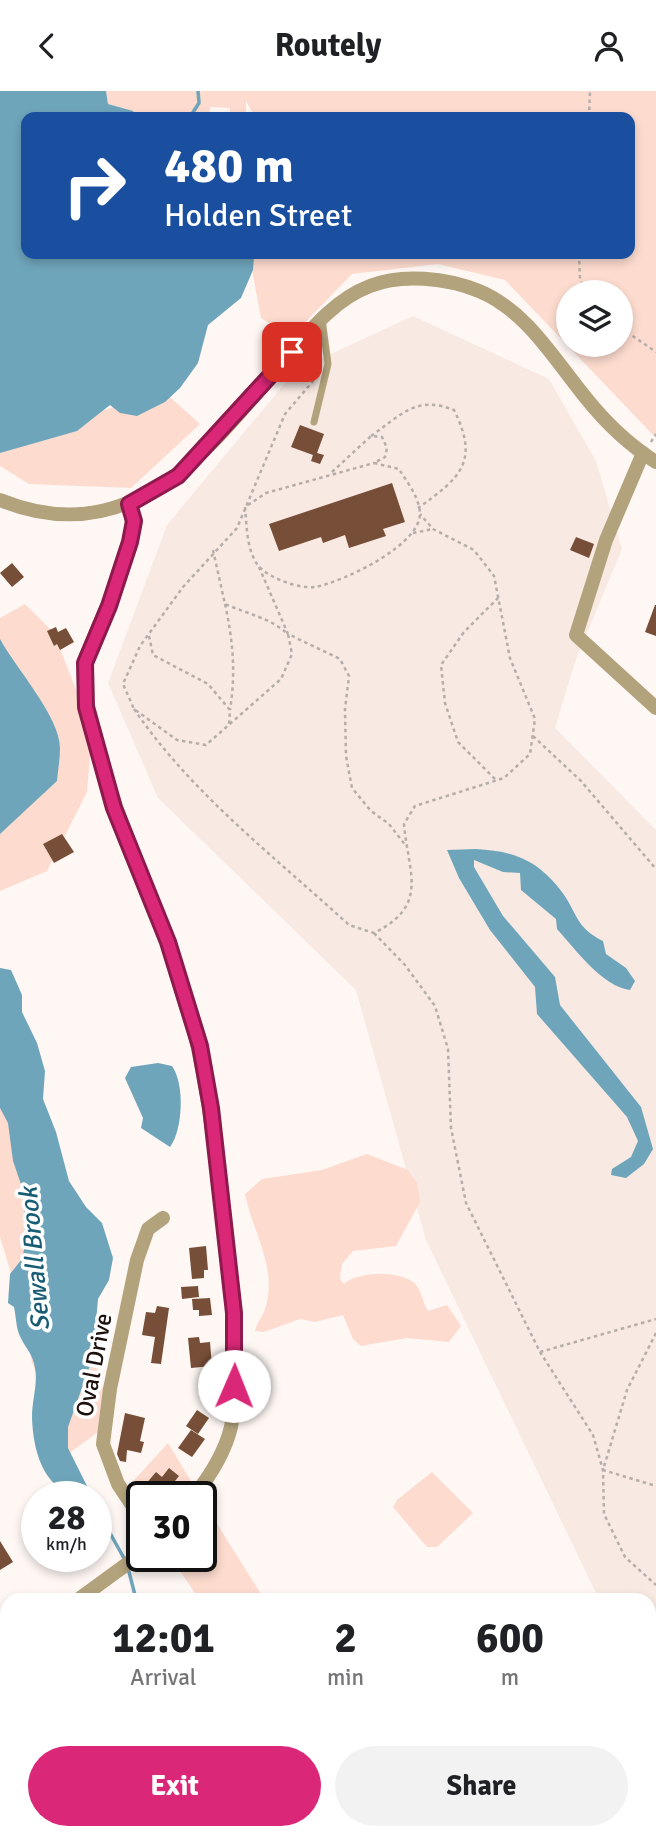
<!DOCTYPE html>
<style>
:root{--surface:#fff;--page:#f2f2f2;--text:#202124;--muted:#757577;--accent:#db2777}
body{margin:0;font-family:Signika,sans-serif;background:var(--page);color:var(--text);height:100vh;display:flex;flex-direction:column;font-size:26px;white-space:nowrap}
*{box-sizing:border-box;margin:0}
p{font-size:23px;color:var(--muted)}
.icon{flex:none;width:38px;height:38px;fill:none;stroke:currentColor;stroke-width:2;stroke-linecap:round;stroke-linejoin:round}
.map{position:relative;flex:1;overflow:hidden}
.side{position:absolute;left:0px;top:1502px;width:656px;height:247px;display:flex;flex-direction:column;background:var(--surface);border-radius:21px 21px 0 0;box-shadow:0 4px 10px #0003}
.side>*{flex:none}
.hud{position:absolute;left:21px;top:21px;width:614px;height:147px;border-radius:14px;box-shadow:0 4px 10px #0003;background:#1a4fa0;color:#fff;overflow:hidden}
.controls{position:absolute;left:556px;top:189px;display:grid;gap:14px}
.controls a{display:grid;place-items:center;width:77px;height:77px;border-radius:50%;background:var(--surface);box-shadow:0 4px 10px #0003;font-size:35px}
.speed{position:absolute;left:21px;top:1390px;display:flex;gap:14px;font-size:35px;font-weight:700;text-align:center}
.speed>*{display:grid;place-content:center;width:91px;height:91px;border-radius:50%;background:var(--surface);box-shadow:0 4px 10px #0003;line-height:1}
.speed small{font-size:18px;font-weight:400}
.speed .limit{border:4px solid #111;border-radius:10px;background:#fff;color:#111}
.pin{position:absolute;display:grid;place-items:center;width:60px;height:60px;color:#fff;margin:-30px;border-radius:14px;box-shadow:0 4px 10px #0006}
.me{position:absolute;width:77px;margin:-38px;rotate:1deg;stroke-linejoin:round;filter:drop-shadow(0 0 5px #0008)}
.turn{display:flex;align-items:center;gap:24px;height:147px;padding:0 28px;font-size:32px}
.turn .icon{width:91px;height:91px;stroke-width:2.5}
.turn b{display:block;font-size:49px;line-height:60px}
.eta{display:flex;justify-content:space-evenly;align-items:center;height:119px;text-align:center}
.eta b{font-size:42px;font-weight:700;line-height:49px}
.cta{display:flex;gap:14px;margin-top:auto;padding:14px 28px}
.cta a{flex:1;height:80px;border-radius:42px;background:var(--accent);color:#fff;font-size:28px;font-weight:700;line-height:80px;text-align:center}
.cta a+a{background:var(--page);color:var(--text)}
header{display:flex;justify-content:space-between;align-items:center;height:91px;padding:0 28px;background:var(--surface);font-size:32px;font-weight:700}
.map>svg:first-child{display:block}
.built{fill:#f8e9e2}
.green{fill:#fddccf;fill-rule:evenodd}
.water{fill:#6fa5bb}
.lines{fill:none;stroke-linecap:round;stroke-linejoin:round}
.stream{stroke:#6fa5bb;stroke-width:3.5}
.building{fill:#774e37}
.path{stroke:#b6aeaa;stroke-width:2.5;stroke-dasharray:3.5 3.5;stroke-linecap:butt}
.lane{stroke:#b3a37c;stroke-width:7}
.street{stroke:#b3a37c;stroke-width:14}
.route-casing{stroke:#8e194d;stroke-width:18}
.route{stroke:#db2777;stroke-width:12}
.labels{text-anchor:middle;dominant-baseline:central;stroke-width:7;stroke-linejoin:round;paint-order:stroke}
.street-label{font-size:24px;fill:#1c110d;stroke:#fff}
.water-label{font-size:26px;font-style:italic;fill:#175c74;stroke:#fff}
</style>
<header><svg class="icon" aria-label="back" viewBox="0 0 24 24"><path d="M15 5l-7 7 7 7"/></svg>Routely<svg class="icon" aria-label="person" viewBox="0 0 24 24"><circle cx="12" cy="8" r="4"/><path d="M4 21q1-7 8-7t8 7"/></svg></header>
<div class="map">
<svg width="656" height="1747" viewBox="0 0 656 1747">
<rect width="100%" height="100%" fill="#fef7f4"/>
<path class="built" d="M413,225L549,288L596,370L622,458L575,571L555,637L656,739V1571L649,1563V1508H603L595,1500L426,1149L356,899L158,707L108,592L167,434L296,279Z"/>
<g class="green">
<path d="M106,0H656V347L505,189L438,173L352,183L291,246L261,227L249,163H630V26H255L246,10V26H230V17L210,16L209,26H136L132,20L108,13ZM569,201H621V254H569Z"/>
<path d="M163,300L200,333L131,397L29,393L0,375V353Z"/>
<path d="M25,513L54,542L92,640L87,701L47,780L0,800V527Z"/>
<path d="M0,915L112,1331L68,1363L32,1271L18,1205L0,1146Z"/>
<path d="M367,1063L408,1079L417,1092L420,1111L396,1155L353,1160L342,1173L340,1188L344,1193C357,1180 404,1178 417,1195C422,1202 423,1213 428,1220L447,1214L461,1235L449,1251L407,1247L361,1255L353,1248L343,1224L315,1231L300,1228L264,1241L255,1240C257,1231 264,1224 266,1215C277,1176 252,1139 245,1103L262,1088L322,1079Z"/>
<path d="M168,1352L200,1405H142V1422L126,1398Z"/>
<path d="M432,1381L473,1422L437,1456H427L393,1416L397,1409Z"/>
<path d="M201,1407L264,1508H199L170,1465H201Z"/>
<path d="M649,1680L656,1681V1747H587L583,1741H649Z"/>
<path d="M46,1741H339L335,1747H47Z"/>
<path d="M357,1741H413L409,1747H357Z"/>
</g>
<g class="water">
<path d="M0,0H106L108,13L133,20L136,26H26V163L254,165L253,179L241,207L208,234L198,272L180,297L165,311L137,325L120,322L110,314L77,340L0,362Z"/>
<path d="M0,548C15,576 60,626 60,657C60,668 58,679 57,690L0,743Z"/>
<path d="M476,758C514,760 538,769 562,801C578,823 575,836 603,850L606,863L626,877L635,890L630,899C603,896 575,858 557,838L556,828L521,799L520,782L503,781L474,769V776L503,825L555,886L560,914L641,1016L653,1058L644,1073L626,1087L611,1084L612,1078L631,1066L638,1050L627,1026L537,923L535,896L490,839L459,787L447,759Z"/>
<path d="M0,877L11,879L22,904V921L37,952L45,980L43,1008L56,1041L69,1090L86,1116L102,1132L113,1167L109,1189L98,1208L93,1266L68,1336V1357L88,1397L87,1405C45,1405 33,1362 32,1326C32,1309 38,1293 35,1277C33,1262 24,1256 19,1243C16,1235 16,1225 14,1216L8,1212L10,1183L22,1168L25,1154L24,1102L13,1070L8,1032L0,1017Z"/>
<path d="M158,972L172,975C185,993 183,1039 170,1056L141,1037L143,1027L125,987L131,976Z"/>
<path d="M69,1741H231L236,1747H68Z"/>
</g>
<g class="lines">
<g class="stream">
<path d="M190,26L199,12L198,0"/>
<path d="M96,1417L125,1469"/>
<path d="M128,1477L136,1508"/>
</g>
</g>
<g class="building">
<path d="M300,334L324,343L317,362L324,364L320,373L311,370L313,364L291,356Z"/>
<path d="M392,392L405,431L383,438L386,445L349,457L345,444L323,452L321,446L279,460L269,433Z"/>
<path d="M576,446L594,453L589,467L570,459Z"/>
<path d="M12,472L24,486L12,496L0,482Z"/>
<path d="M655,514H656V545L645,541Z"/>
<path d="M56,536L58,541L66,537L74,551L60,559L57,553L54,555L47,540Z"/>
<path d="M62,743L74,761L54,772L43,753Z"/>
<path d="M206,1155L208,1179H204V1187L192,1188L189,1157Z"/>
<path d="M198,1195L199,1206L182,1208L181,1196Z"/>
<path d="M210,1207L212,1224L199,1225V1219H193L192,1208Z"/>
<path d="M157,1215L169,1217L161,1273L151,1272L155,1246L142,1244L146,1221L155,1222Z"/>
<path d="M199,1246L200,1252L210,1251L212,1275L191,1277L188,1247Z"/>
<path d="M197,1319L209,1327L198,1343L186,1335Z"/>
<path d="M125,1322L145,1327L140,1350L144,1351L141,1362L127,1359L126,1371L120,1370L117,1363Z"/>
<path d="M191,1339L205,1348L192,1366L178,1357Z"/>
<path d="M169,1377L179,1385L163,1405H159L145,1394L156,1381L162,1386Z"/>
<path d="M0,1450L13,1471L0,1479Z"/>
</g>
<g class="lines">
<g class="path">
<path d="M589,26L590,0"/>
<path d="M579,163L580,188L586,201"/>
<path d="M621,237L656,261"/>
<path d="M371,345C401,324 416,304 454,319C480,371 460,387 418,417"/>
<path d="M651,351L656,343"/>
<path d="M374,372L399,378C407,391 419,406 420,422C421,454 343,491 315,496C299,498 267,487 257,473C246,456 247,435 245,416L266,402Z"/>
<path d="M332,381L371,345L382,346L387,357L385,366L374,372"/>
<path d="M413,442L433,438"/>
<path d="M213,459L225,513C248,523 270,527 288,543L292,563L281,588L206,654L177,649L134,618L123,593L140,555L183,496L237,437L285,323L314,289"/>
<path d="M259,476L288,543L340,568L349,585L345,618L346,665L352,697L371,720L389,733L406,755"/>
<path d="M225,513C233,550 236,582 230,619"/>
<path d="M149,545L153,564L208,593L230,619L229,634"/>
<path d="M134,618C191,702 275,766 349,834L374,842C430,814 408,782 404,733L415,715L504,687L530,663L535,628L510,567L494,485L474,459L433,438L420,423"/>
<path d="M533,645L581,690L656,778"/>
<path d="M495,688L458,651L445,612L441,574L464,541L498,507"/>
<path d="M374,842L405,874L435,915L448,958L451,1037L466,1112L540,1261L593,1344L603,1379L604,1423L625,1466L656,1494"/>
<path d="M656,1242L627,1299L603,1379L656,1395"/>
<path d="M540,1261L656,1228"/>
</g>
<path class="lane" d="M314,331L328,273L322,228"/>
<g class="street">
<path d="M643,362L606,449L576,544L656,617"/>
<path d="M0,409C131,462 208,360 283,271C308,242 333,209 370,195C402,182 447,187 479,200C527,220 554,268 586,307C606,332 629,354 656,371"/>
<path d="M129,413C146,469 82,539 84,594C85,617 92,640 99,662C117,727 144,787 168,850C203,947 214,1045 225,1146C232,1207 243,1274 231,1336C225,1361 210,1385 194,1405"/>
<path d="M142,1429L118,1393L103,1353L110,1298L137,1169L148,1138L163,1127"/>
<path d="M79,1508L142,1462"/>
<path d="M0,1566L7,1569"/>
<path d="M14,1747V1741"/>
</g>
</g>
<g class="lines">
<defs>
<path id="route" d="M234,1295V1222L211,1017L200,955L168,851L114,717L86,616L85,572L109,515L130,451L134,430L129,413L178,385L292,261"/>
</defs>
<use href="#route" class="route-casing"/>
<use href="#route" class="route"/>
</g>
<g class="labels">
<g class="street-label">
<text transform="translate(94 1274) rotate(-79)">Oval Drive</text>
</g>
<g class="water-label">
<text transform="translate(35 1168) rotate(-95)">Sewall Brook</text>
</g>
</g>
</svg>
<div class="controls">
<a><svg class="icon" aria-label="layers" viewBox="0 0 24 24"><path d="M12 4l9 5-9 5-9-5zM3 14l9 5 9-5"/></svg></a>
</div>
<div class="speed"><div>28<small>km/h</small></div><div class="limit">30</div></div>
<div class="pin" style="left:292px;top:261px;background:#d93025"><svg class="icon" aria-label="arrive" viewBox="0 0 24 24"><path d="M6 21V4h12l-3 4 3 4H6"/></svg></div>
<svg class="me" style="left:234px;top:1295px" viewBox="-20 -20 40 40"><circle r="19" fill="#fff"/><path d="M0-13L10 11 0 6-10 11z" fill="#db2777"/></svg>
<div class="hud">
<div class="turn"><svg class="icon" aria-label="right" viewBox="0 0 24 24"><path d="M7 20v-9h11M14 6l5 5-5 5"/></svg><div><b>480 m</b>Holden Street</div></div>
</div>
<section class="side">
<div class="eta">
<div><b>12:01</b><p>Arrival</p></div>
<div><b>2</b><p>min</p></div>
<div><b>600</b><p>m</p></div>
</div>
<div class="cta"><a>Exit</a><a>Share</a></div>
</section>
</div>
